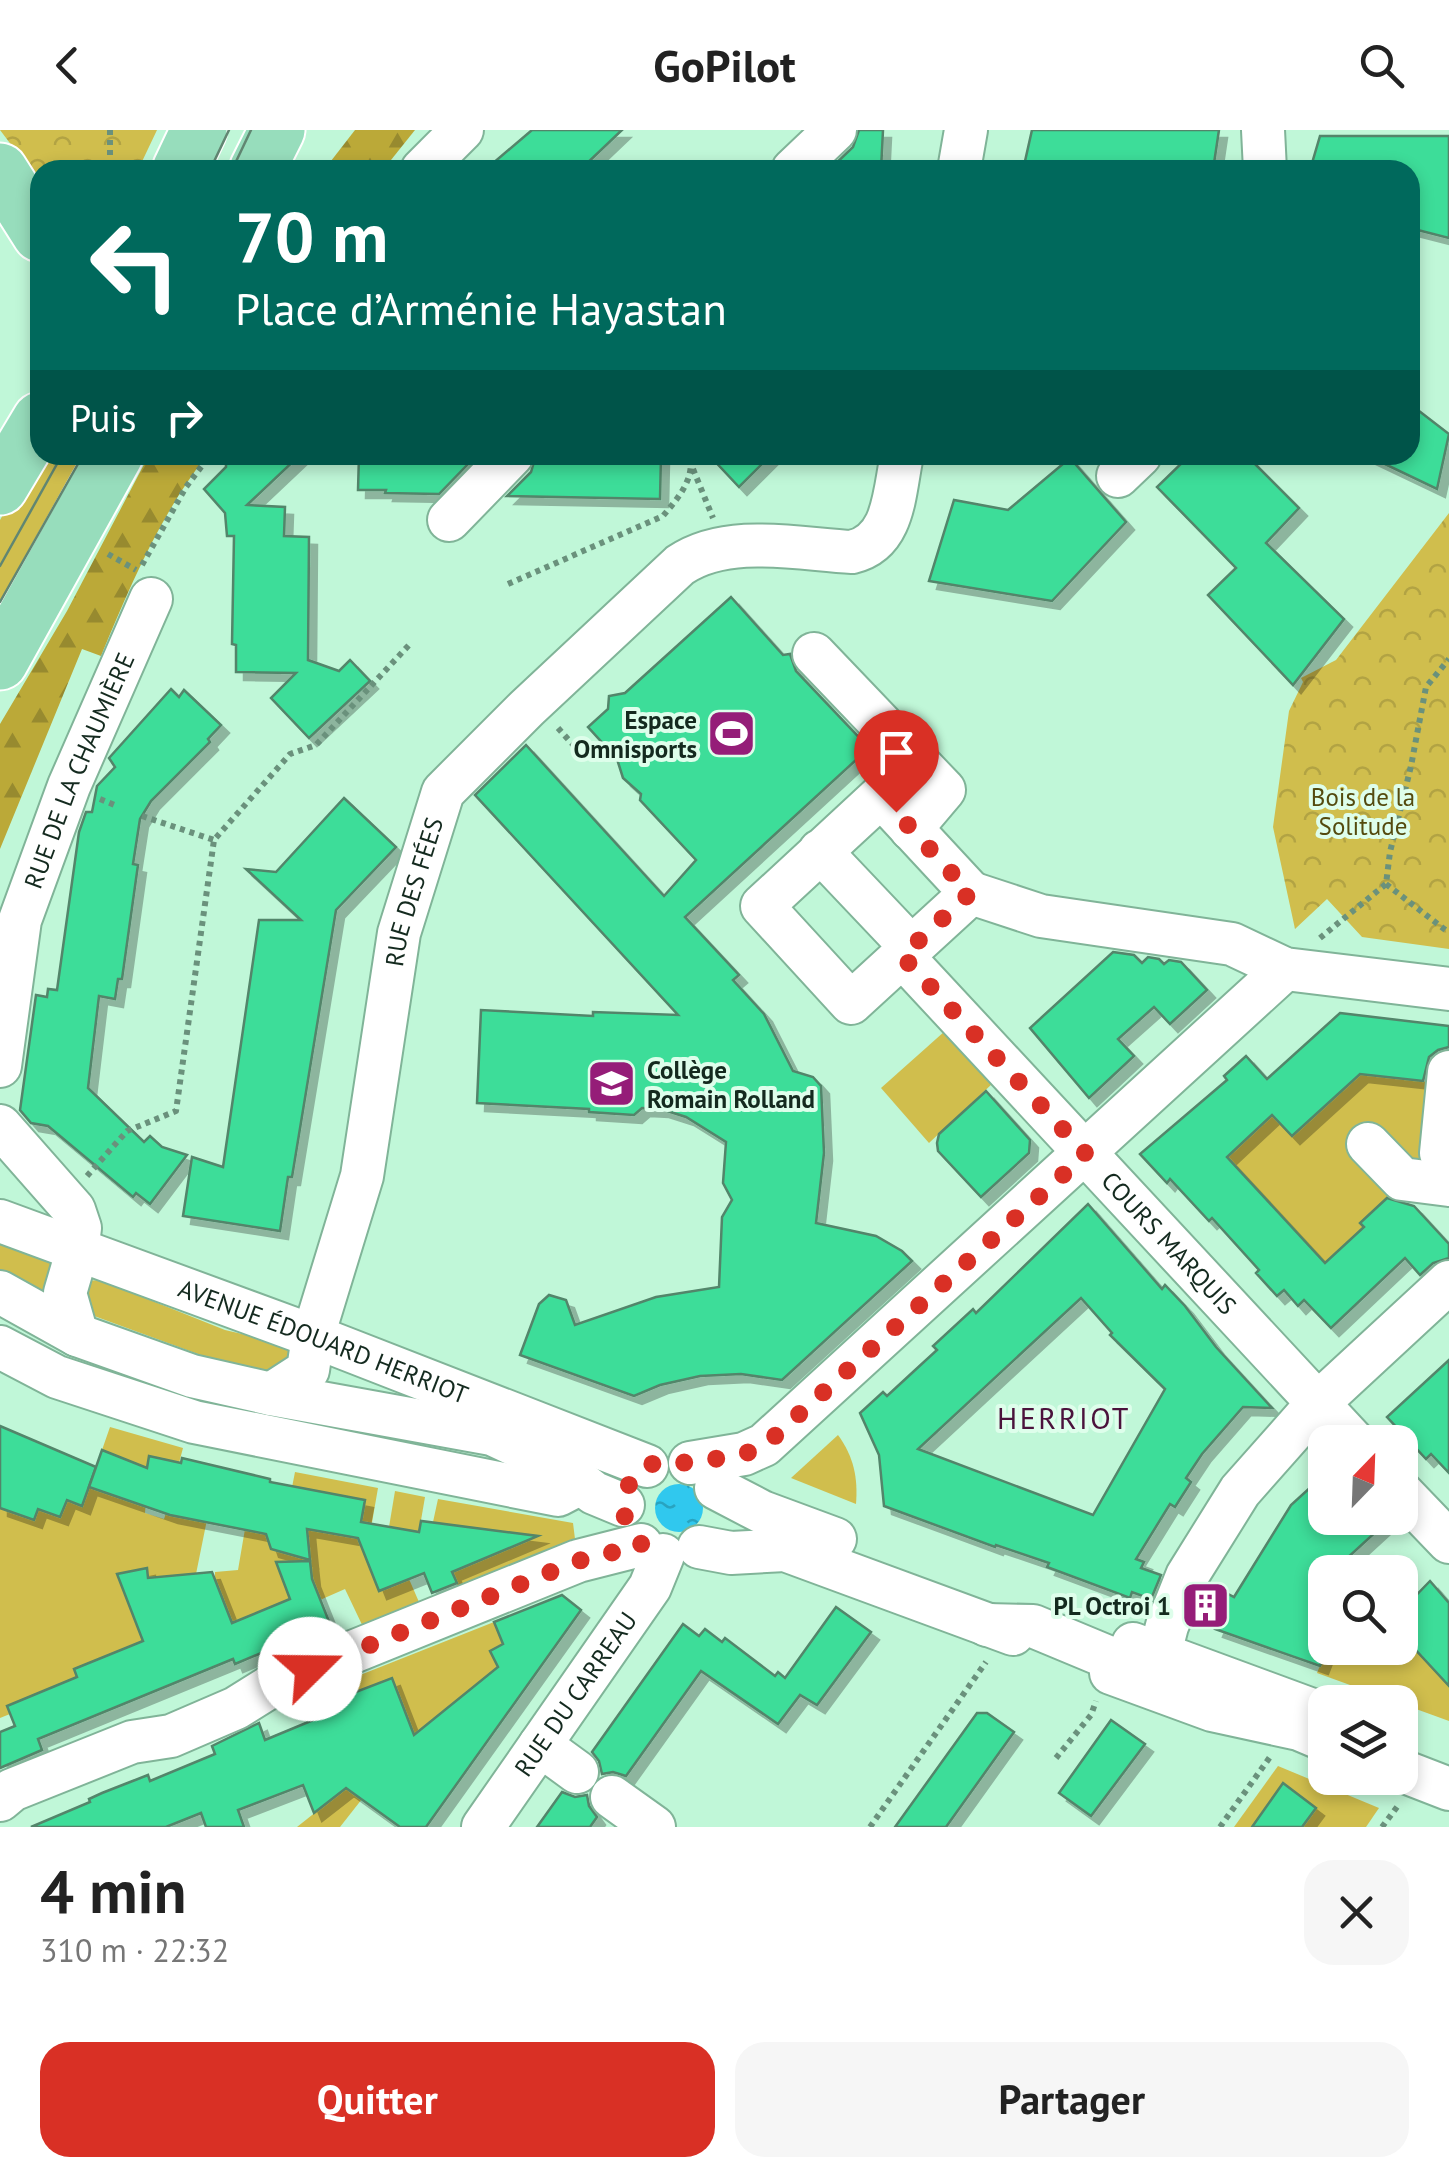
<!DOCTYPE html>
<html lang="fr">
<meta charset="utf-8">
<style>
:root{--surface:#fff;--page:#f6f6f6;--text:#222;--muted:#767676;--accent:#d93025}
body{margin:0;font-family:"PT Sans",sans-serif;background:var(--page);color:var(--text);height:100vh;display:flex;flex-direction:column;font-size:38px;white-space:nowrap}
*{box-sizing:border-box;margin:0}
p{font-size:32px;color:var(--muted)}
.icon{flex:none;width:55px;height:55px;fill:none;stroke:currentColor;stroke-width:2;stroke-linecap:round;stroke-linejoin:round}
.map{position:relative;height:1697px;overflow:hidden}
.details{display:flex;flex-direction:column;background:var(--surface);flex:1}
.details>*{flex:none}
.guide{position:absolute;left:30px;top:30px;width:1390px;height:305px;border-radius:30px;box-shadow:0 5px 15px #0003;background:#00695c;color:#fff;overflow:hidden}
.needle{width:65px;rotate:23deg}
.tools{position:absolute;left:1308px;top:1295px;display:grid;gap:20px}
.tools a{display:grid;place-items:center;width:110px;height:110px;border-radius:20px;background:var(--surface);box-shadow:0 5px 15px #0003;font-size:50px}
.pin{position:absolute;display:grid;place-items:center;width:85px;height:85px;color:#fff;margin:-102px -42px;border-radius:50% 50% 50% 0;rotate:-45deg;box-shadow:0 0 10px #0007}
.pin .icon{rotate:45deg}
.me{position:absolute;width:110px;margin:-55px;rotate:68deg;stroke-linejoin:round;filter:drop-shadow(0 0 8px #0008)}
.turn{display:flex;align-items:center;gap:35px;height:210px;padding:0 40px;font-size:45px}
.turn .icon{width:130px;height:130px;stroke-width:2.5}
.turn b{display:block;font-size:70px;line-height:85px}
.then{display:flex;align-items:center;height:95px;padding:0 40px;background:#0003;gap:20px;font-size:38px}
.round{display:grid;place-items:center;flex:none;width:105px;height:105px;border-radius:30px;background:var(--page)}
.head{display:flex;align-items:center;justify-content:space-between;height:170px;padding:0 40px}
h1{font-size:60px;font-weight:800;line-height:75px}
.cta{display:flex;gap:20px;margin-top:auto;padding:20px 40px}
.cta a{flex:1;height:115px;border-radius:30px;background:var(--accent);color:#fff;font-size:40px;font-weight:800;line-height:115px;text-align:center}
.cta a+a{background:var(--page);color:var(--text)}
header{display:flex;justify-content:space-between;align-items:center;height:130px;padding:0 40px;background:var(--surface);font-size:45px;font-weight:800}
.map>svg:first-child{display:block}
.green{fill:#d0be4d}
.forest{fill:url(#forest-firs)}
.park{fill:url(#park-crowns)}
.water{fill:url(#water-ripples)}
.building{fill:#3cdd99;stroke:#52856a;stroke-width:2.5;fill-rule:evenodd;filter:url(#shadow)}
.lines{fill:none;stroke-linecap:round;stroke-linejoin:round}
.minor-casing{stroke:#80b498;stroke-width:46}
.major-casing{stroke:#fff;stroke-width:59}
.path{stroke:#6a917c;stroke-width:6;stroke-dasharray:5 5;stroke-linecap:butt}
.minor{stroke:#fff;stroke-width:42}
.major{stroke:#97ddbc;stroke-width:55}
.tram{stroke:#618672;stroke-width:2.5}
.route{stroke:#d93025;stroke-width:18;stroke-dasharray:0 32.4}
.labels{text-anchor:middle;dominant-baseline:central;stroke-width:8;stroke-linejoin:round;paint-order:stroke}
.poi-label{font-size:25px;font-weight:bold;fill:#142a1f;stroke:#defeeb;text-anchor:end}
.street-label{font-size:25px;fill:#142a1f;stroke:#defeeb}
.park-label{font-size:25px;fill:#544a0e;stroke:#defeeb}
.quarter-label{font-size:30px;letter-spacing:2.5px;fill:#4b123c;stroke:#defeeb}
</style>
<header><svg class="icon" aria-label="back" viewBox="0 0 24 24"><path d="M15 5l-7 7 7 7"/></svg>GoPilot<svg class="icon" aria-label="search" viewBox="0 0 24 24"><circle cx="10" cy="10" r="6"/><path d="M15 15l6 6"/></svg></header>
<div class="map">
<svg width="1449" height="1697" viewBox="0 0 1449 1697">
<defs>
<pattern id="forest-firs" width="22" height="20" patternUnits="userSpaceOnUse" patternTransform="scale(2.5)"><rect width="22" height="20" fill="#bba938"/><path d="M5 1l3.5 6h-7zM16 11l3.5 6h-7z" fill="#978a2f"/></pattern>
<pattern id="park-crowns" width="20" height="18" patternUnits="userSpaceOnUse" patternTransform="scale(2.5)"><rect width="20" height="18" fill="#d0be4d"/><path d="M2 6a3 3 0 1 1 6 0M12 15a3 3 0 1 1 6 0" fill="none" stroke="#b2a343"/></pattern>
<pattern id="water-ripples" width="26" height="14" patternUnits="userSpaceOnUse" patternTransform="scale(2.5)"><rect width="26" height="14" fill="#30c8ee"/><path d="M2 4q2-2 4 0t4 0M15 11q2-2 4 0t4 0" fill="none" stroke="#28a3c0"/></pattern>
<filter id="shadow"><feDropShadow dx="8" dy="8" stdDeviation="0" flood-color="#0004"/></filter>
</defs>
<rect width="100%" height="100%" fill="#c0f7d8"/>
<g class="green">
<path d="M40,320V325H102L0,517V390Z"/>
<path d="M945,901L993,953L929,1013L881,958Z"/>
<path d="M1380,925L1384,926L1382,947L1430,952L1423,1035L1360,1093L1364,1097L1325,1133L1240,1041L1228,1036L1230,1029L1220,1019L1259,997L1272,985L1292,1005Z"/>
<path d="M0,1104L59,1128L51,1167L0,1141Z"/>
<path d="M100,1150L225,1200L297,1217L286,1245L217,1231L86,1183L84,1151Z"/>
<path d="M110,1297L183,1318L179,1333L149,1327L145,1383L164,1389L166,1383L214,1355L196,1444L215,1450V1442L238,1440L245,1399L283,1403L295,1342L378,1358L366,1427L379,1460L409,1449L422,1479L365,1501L345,1459L320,1470L312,1449L310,1432L278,1434L291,1471L233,1494L225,1477L144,1511L79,1551L8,1576L10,1584L0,1588V1378L33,1390L39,1379L60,1387L67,1370L82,1376L89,1357L115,1325L102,1320Z"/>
<path d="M838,1305C854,1327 858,1348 856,1374L791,1348Z"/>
<path d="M395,1361L425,1367L419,1402L389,1397Z"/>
<path d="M438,1369L573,1393L576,1417L461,1464L452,1442L511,1417L510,1403L433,1392Z"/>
<path d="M494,1492L503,1514L500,1541L415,1604L405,1648L392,1549L350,1564L345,1551Z"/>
<path d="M1403,1506L1449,1556V1591L1317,1543L1327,1518H1400V1507Z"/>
<path d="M1278,1636L1379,1678L1366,1697H1234Z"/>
<path d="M346,1658L362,1669L340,1697H297Z"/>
</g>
<g class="forest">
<path d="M355,0H415L383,40H324Z"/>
<path d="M149,325H207C160,385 130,456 101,526L82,519L0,719V594L67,481Z"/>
</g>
<g class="park">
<path d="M0,0H157L138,40H40V53Z"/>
<path d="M1449,383V819L1362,807L1327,769L1295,799L1273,697L1289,581L1303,552L1301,548L1336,530Z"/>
</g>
<circle class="water" cx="679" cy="1378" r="24"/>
<g class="building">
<path d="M532,0H622L580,40H485Z"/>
<path d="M859,0H883L881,40H829L853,17Z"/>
<path d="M1032,0H1219L1213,40H1023Z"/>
<path d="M1320,6H1449V108L1410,98V40H1310Z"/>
<path d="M1410,274L1449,304L1437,359L1366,325H1410Z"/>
<path d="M226,325H300L247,375L285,377L284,406L309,407L308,530L339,541L350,530L370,551L309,608L271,568L296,543L236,542V515L232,514L234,406H227L225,383L204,359L226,337Z"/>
<path d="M359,325H470L469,333L439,364L385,363L386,360H358Z"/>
<path d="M536,325H661L660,369L507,366L531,342Z"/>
<path d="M709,325H771L739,357Z"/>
<path d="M1190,325H1246L1299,378L1266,413L1344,489L1293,555L1208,465L1236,438L1157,357Z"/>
<path d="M1070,328L1126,392L1052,471L929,451L954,370L1008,380Z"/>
<path d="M731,467L783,525L790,524L796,541L869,618L685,787L739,845L733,850L764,884L793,941L813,947L821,956L824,1023L816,1093L876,1106L902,1121L912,1131L782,1250L741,1244L700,1246L660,1255L634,1266L520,1225L539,1174L549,1165L566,1170L575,1195L656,1167L719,1157L722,1087L732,1070L723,1053L726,1012L686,987L661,979L642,978L634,985L589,982V979L477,973L481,880L593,886V882L678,885L475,665L526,615L664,766L696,730L640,670L641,664L623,648L617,629L588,597L608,579L609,566L625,563Z"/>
<path d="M171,559L179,567L184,560L221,595L208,609L210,612L151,671L140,689L133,734L138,735L122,849H118L115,869L99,866L88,958L144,1012L150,1006L162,1017L187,1025L150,1074L136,1063L133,1067L48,996L31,993L20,980L36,865L47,867L48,859L57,860L79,702L86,682H92L97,656L115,637L109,628Z"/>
<path d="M344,668L396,717L336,780L292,1047H288L280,1101L183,1086L192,1027L223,1037L259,790H301L246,739L276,742Z"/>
<path d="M1113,822L1134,825L1142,833L1148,827L1159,829L1164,834L1169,830L1181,832L1207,860L1170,894L1154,877L1118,909L1134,926L1089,968L1030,898Z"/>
<path d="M1340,883L1449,896V917L1438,920L1429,927L1423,951L1360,944L1292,1006L1272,985L1227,1027L1325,1133L1364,1097L1360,1093L1387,1068L1414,1076L1449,1114V1128L1433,1133L1420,1145L1405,1128L1331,1198L1304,1170L1298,1176L1284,1160L1277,1166L1256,1143L1259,1140L1212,1088L1209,1091L1170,1049L1167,1053L1140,1024L1227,950L1224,946L1246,926L1267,949Z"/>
<path d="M986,961L1030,1010L1029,1023L981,1067L938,1021L937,1013L939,1004Z"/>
<path d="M1088,1074L1162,1159L1165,1155L1185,1176L1216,1217L1272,1278L1243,1277L1202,1324L1186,1348L1191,1352L1175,1377L1170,1374L1136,1429L1144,1432L1141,1438L1161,1445L1151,1469L1132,1462L1130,1468L1047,1437L1049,1433L996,1415L995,1417L884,1376L879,1325L860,1283L883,1262L887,1266L913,1242L937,1220L933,1216L973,1179L976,1183ZM1081,1168L1112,1203L1110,1205L1165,1259L1093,1385L918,1319Z"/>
<path d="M1449,1230V1343L1431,1324L1426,1329L1387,1287Z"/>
<path d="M0,1296L96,1337L82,1376L67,1370L60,1387L38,1379L34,1390L0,1378Z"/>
<path d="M102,1320L147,1338L149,1326L181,1333L182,1328L270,1349V1352L365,1370L361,1392L419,1402L421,1391L538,1406L452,1442L457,1453L432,1463L424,1443L379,1461L358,1408L307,1399L310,1430L271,1419L266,1404L170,1385L89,1357Z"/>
<path d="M1325,1344V1388H1391L1332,1442H1325V1523L1320,1536L1215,1499L1217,1494L1198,1487L1207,1462L1226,1469L1228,1464L1234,1467L1291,1375Z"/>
<path d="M310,1431L312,1449L330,1494L235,1534L233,1529L38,1609L42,1620L0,1638V1602L15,1596L7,1576L77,1547L74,1539L143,1511L117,1444L147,1438L148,1448L212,1442L232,1493L290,1469L276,1432Z"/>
<path d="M1430,1451L1449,1473V1556L1400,1503V1482Z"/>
<path d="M562,1465L581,1480L426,1697H400L346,1658L314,1683L303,1655L238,1680L244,1697H206L201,1683L166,1697H31L90,1672L89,1669L102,1663L148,1645L150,1651L215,1624L212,1616L259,1593L265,1610L318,1588L314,1578L392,1548L414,1605L498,1537L490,1521L503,1514L494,1492Z"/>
<path d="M836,1477L871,1502L817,1575L800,1565L778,1594L701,1541L626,1646L613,1642L602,1644L599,1631L592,1622L683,1494L699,1506L705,1499L722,1512L725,1508L775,1546L778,1542L785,1548Z"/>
<path d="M977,1583H987L1014,1602L946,1697H895Z"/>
<path d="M1111,1590L1145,1614L1091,1686L1059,1663Z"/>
<path d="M1283,1653L1316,1678L1302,1697H1252Z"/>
<path d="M562,1662L575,1667L587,1665L589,1676L597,1687L590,1697H537Z"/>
</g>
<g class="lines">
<defs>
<g id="minor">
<path d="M1263,0L1265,40"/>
<path d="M422,40L462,0"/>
<path d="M793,40L835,0"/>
<path d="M959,40L966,0"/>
<path d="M1118,346L1140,325"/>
<path d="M449,390L512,325"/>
<path d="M814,524L944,660L911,699"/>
<path d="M881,666L971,763L851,873L762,776Z"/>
<path d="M820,721L911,817"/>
<path d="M971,763L1041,786L1232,814L1285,839L1449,859"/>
<path id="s1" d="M902,826L1354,1312"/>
<path id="s2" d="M0,936L20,790L69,656L151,469"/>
<path d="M1449,942L1441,1023L1449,1024"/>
<path d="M0,996L74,1080L80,1098L77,1122L65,1163L77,1205"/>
<path d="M1368,1014L1402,1049L1449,1055"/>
<path id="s3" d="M0,1091L313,1206L647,1336"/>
<path d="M0,1162L77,1205L192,1246L271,1264L492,1304L555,1333L594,1363L623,1375"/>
<path d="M0,1217L57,1247L194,1292L558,1365L581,1353"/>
<path id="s4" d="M271,1264L308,1240L313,1206L362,1046L399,803L443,662L527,578L680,435C728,403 797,419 852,422C895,412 894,362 902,325"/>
<path d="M690,1333L744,1324L764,1315L1285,839"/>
<path d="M716,1358L762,1382L835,1409"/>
<path d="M1400,1361L1449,1412"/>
<path d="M699,1417L731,1423L785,1420L1013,1504"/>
<path d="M987,1495L1033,1496L1134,1538H1148L1160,1523L1167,1496L1187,1446L1240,1361L1317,1274L1449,1152"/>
<path d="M1133,1514L1315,1581"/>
<path d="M1111,1543L1212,1580L1299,1599L1325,1610"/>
<path d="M540,1615L577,1642"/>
<path d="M1400,1640L1449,1659"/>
<path d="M612,1667L654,1697"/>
<path d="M0,1670L12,1660L132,1612L171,1606L236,1578L276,1553L578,1431L641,1415"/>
<path id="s5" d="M483,1697L650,1457L663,1425"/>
</g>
<g id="major">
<path d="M180,40L199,0"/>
<path d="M257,40L277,0"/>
<path d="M0,41L40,104"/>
<path d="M0,357L40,290"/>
<path d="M0,532L115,325"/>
</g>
</defs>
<use href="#minor" class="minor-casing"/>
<use href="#major" class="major-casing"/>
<g class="path">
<path d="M110,0V40"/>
<path d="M693,339L713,388"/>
<path d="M108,424L136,440"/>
<path d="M142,435L186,357L210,325"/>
<path d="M508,454L663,386C678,368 695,349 690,325"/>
<path d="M558,598L585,628"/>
<path d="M100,669L117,676"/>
<path d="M142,686L214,710"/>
<path d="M1386,754L1448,802"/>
<path d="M1320,808L1386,754L1390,722L1411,636L1426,557L1449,529"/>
<path d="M87,1046L127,1001L176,981L214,710L290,624L316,615L409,515"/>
<path d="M1056,1628L1091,1585L1096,1571"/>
<path d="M870,1697L986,1532"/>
<path d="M1220,1697L1270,1627"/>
<path d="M1382,1697L1397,1677"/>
</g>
<use href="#minor" class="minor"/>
<use href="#major" class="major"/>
<g class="tram">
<path d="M210,40L229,0"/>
<path d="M232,40L251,0"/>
<path d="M0,436L62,325"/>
<path d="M0,472L83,325"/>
</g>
</g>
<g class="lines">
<path class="route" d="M310,1539L578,1431L642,1415L625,1390L624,1375L626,1360L634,1346L647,1336L660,1331L690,1333L744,1324L764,1316L1086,1024L902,826L970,763L896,682"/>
</g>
<defs>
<symbol id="stadium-square" viewBox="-11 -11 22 22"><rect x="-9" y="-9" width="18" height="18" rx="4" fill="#951d78" stroke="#defeeb"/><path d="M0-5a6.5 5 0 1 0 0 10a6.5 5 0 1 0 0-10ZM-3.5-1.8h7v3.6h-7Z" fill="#fff"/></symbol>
<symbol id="school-square" viewBox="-11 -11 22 22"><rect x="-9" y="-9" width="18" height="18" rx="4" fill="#951d78" stroke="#defeeb"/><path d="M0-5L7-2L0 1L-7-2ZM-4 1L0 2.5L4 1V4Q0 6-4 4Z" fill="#fff"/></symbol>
<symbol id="building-square" viewBox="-11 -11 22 22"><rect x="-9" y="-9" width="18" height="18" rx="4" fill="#951d78" stroke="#defeeb"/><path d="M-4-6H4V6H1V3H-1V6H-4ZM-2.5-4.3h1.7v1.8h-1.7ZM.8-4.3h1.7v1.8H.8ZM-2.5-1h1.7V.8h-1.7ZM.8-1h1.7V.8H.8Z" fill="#fff"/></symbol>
</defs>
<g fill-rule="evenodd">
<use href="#stadium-square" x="704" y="576" width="55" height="55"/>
<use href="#school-square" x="584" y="926" width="55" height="55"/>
<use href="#building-square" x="1178" y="1448" width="55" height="55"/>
</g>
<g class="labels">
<g class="poi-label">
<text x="697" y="590">Espace<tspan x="697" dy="29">Omnisports</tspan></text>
<text x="647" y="940" text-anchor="start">Collège<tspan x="647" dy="29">Romain Rolland</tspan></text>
<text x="1171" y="1476">PL Octroi 1</text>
</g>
<g class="street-label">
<text stroke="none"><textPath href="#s2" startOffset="308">RUE DE LA CHAUMIÈRE</textPath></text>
<text stroke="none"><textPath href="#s4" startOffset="535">RUE DES FÉES</textPath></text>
<text stroke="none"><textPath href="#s1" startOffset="392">COURS MARQUIS</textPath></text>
<text stroke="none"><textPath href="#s3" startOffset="345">AVENUE ÉDOUARD HERRIOT</textPath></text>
<text stroke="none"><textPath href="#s5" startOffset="162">RUE DU CARREAU</textPath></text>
</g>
<g class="park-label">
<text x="1363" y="667">Bois de la<tspan x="1363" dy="29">Solitude</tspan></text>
</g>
<g class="quarter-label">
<text x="1064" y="1287">HERRIOT</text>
</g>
</g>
</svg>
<div class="tools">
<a><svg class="needle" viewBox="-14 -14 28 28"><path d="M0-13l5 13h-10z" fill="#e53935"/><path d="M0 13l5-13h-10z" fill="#767676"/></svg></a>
<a><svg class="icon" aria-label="search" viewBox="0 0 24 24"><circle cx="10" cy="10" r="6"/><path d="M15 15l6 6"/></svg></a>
<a><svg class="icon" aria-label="layers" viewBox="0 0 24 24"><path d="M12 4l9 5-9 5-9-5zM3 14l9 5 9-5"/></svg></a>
</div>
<div class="pin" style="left:896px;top:682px;background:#d93025"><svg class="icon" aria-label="arrive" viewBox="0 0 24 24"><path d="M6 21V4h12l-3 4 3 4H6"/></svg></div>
<svg class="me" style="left:310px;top:1539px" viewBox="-20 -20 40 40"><circle r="19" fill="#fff"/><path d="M0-13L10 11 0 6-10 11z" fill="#d93025"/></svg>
<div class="guide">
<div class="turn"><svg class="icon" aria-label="left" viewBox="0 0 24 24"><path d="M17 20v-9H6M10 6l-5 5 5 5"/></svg><div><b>70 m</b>Place d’Arménie Hayastan</div></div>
<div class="then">Puis<svg class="icon" aria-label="right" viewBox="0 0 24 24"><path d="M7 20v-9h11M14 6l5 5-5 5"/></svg></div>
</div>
</div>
<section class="details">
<div class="head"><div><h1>4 min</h1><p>310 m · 22:32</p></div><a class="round"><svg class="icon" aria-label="close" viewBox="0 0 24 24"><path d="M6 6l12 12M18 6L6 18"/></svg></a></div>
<div class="cta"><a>Quitter</a><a>Partager</a></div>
</section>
